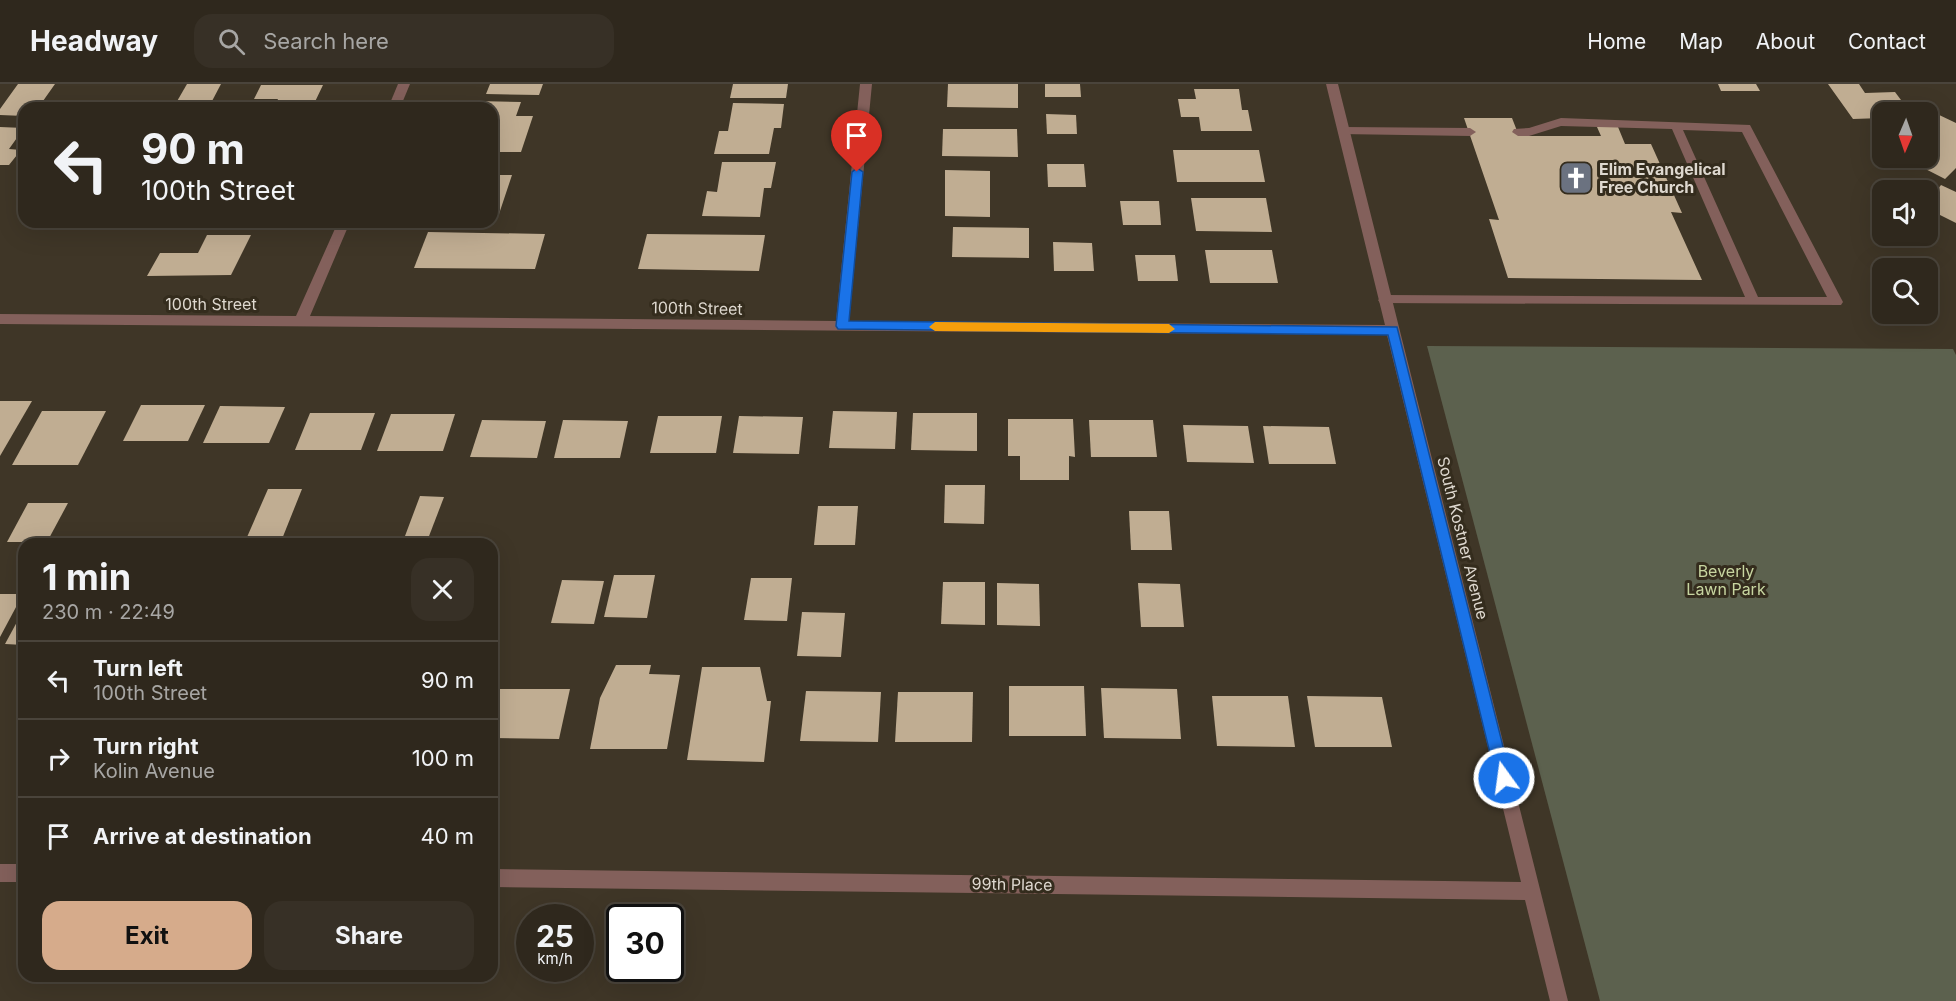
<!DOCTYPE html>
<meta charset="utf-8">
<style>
:root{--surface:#2f281d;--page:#373026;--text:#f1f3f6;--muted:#a7a6a4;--line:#4a443b;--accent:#d6ab8b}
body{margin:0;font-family:Inter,sans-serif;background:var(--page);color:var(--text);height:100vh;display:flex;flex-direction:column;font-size:22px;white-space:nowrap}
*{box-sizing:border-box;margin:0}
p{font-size:20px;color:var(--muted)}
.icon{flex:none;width:33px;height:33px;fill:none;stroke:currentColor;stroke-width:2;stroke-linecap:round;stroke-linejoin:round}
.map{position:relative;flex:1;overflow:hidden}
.drawer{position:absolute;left:18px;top:454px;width:480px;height:444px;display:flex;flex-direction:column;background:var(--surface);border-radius:18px;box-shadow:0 6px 24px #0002,0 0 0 2px var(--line)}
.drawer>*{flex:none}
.hud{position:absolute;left:18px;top:18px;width:480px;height:126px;border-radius:18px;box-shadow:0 6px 24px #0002,0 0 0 2px var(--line);background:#2f281d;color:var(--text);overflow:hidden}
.needle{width:39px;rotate:182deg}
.fabs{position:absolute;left:1872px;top:18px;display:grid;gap:12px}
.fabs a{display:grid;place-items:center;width:66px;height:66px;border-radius:12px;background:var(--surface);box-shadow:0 6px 24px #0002,0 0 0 2px var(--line);font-size:30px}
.speed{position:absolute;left:516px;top:820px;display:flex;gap:12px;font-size:30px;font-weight:700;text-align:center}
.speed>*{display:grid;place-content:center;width:78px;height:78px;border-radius:50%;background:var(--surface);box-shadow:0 6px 24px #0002,0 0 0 2px var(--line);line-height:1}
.speed small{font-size:15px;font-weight:400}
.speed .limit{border:3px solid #111;border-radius:9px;background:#fff;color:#111}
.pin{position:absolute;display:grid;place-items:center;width:51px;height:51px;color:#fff;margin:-62px -26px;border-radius:50% 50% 50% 0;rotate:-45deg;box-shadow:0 0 6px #0007}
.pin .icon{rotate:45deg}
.me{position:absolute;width:66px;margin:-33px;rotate:346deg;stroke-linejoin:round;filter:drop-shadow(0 0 4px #0008)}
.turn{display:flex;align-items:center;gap:21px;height:126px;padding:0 24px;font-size:27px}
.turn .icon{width:78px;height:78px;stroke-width:2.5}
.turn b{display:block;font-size:42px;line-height:51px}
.round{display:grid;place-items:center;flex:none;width:63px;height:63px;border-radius:18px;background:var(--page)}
.overview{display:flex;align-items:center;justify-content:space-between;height:102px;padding:0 24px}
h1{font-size:36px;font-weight:700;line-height:45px}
.primary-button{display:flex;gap:12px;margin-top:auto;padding:12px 24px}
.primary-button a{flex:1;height:69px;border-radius:18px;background:var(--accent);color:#111;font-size:24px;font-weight:700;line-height:69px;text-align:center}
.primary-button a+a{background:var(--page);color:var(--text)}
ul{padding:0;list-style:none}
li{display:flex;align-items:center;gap:18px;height:78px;padding:0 24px;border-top:2px solid var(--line)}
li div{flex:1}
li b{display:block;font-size:22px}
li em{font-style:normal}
header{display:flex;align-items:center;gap:36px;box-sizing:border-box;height:84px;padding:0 30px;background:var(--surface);border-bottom:2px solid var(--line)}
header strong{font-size:28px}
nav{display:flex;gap:33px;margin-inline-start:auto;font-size:21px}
.search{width:420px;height:54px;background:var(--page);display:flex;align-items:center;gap:15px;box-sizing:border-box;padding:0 21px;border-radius:18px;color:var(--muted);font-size:22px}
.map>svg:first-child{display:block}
.green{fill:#5c614e}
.building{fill:#c0ad92}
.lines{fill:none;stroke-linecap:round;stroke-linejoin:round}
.service{fill:#83605b;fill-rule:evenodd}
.minor{fill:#83605b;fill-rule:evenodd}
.route{fill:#1a73e8;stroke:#114b97;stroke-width:1.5}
.slow{fill:#f59e0b}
.labels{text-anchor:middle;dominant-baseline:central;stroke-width:6;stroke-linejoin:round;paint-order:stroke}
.poi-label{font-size:16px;font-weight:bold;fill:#ded8cf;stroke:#342c1d;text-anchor:start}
.street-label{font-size:16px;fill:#ded8cf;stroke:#342c1d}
.park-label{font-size:16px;fill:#c7d5a0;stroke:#342c1d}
</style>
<header>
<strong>Headway</strong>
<div class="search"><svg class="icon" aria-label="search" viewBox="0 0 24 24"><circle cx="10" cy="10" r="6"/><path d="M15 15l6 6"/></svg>Search here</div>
<nav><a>Home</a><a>Map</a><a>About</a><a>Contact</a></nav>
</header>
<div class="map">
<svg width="1956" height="917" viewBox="0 0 1956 917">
<rect width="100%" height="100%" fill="#3f3627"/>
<path class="green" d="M1427,262L1953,265L1956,271V917H1600Z"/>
<g class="building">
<path d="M18,0H55L43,17L54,18L50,24H24V32L0,31V25Z"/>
<path d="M187,0H221L211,19H176Z"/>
<path d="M490,0H543L539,11L486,10Z"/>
<path d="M733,0H788L786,14H730Z"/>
<path d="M948,0H1018V24L947,23Z"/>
<path d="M1045,0H1080L1081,13H1045Z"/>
<path d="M1718,0H1756L1760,7H1721Z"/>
<path d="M1828,0H1859L1865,9L1895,8L1910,28H1882V34L1853,35Z"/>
<path d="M261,1H323L312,24H274L278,15H254Z"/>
<path d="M1194,5H1239L1242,26H1248L1252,47H1201L1199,33H1181L1178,15H1196Z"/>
<path d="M141,16L136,24H101L106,17Z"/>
<path d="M475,17L521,18L516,32H533L521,68H492V24H472Z"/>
<path d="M733,19L784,20L781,44H774L769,70H714L719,47H728Z"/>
<path d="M1935,29L1956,39V84L1945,95L1904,74H1928V37Z"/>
<path d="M1046,30L1076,31L1077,50H1047Z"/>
<path d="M1464,34H1512L1519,52H1601L1597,43H1618L1625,60H1651L1682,129L1671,128L1702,196L1508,194L1489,135L1499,136Z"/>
<path d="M0,43L24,44L9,65L21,66L9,81H0Z"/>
<path d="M943,45H1017L1018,73L942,72Z"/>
<path d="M1173,66H1259L1265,98H1177Z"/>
<path d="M492,75H500L494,91H512L499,130H492Z"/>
<path d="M722,78H776L771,104H764L760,133L702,132L707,107L717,108Z"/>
<path d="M1047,80H1084L1086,103H1048Z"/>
<path d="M945,86L990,87V133L945,132Z"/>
<path d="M1941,101L1956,108V139L1928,125V118Z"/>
<path d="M1191,114H1266L1272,148L1196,147Z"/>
<path d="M1120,117H1159L1161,141H1123Z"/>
<path d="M953,143L1029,144V174L952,173Z"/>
<path d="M428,148L545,150L535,185L414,184Z"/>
<path d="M647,150L765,151L759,187L638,185Z"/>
<path d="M207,151H251L231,191L147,192L160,169H198Z"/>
<path d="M1053,158L1092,159L1094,187H1054Z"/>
<path d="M1205,166H1272L1278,199H1210Z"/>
<path d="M1135,171H1175L1178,197H1138Z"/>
<path d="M0,317H32L0,372Z"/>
<path d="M141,321H205L188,357H123Z"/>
<path d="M220,322L285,323L269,359H203Z"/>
<path d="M42,327H106L78,381H12Z"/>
<path d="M833,327L897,328L895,365L829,364Z"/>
<path d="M310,329H375L361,366H295Z"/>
<path d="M913,329H977V367L911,366Z"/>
<path d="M391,330H455L443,367H377Z"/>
<path d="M658,332H722L716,369H650Z"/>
<path d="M739,332L803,333L799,370L733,369Z"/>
<path d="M1008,335H1073L1075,373L1069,372V396H1020V372H1008Z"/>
<path d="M482,336L546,337L537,374L470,373Z"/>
<path d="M563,336L628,337L620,374H554Z"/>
<path d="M1089,336H1153L1157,373H1091Z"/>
<path d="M1183,341L1248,342L1254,379L1187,378Z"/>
<path d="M1263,342L1329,343L1336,380H1269Z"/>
<path d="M945,401H985L984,440L944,439Z"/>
<path d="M268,405H302L280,460H244Z"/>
<path d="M420,412L444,413L426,460H402Z"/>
<path d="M28,419H68L47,458H7Z"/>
<path d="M818,422H858L855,461H814Z"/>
<path d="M1129,427H1169L1172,466H1131Z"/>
<path d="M614,491H655L647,534L604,533Z"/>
<path d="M751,494H792L787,537L744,536Z"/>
<path d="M562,496L604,497L594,540L551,539Z"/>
<path d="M943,498H985V541L941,540Z"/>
<path d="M997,499L1039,500L1040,542L997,541Z"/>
<path d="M1138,499L1180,500L1184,543H1141Z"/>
<path d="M0,510H23L0,553Z"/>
<path d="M24,525V561L5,560Z"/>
<path d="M802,528L845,529L841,573L797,572Z"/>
<path d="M616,581H651L649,590L680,591L667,665H590L600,614Z"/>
<path d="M702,583H760L767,617H771L764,678L687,676Z"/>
<path d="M1009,602H1084L1086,652H1009Z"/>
<path d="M1101,604L1177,605L1181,655L1104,654Z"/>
<path d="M495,605H570L559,655L492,654V616Z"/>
<path d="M806,607L881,608L878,658L800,657Z"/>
<path d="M898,608H973L972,658H895Z"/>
<path d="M1212,612H1288L1295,663L1217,662Z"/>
<path d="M1307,612L1382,613L1392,663H1315Z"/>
</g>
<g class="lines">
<g class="service">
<path d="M1561,34L1750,41L1843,218L1841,221L1380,219L1378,216L1385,211L1745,213L1672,45L1561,42L1529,52H1518L1512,48L1514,45L1529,44ZM1683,46L1742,48L1827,213H1758Z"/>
<path d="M1344,43L1470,44L1476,48L1470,52L1340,50V44Z"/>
</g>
<g class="minor">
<path d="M398,0H410L400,24H388Z"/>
<path d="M860,0H872L849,237L1385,241L1326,0H1338L1568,917H1550L1525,816L492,803V785L1521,798L1387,251L0,240V230L296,232L338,138H350L310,232L836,237Z"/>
<rect x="0" y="780" width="24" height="18"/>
</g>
</g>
<path class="route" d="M857,84L863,88L849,237L1397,243L1511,694L1509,700L1504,702L1498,700L1496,694L1388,251L838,245L836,242L852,88Z"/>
<path class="slow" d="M935,238L1169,240L1175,245L1169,249L935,247L929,243Z"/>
<defs>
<symbol id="church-square" viewBox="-11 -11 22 22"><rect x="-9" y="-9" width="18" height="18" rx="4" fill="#6b7280" stroke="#342c1d"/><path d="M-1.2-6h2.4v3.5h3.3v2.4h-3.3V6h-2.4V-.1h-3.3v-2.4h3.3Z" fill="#fff"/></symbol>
</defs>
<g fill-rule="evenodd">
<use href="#church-square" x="1557" y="75" width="38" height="38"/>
</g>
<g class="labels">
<g class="poi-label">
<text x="1599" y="85">Elim Evangelical<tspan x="1599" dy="18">Free Church</tspan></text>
</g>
<g class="street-label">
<text x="211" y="220">100th Street</text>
<text transform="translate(697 224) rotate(1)">100th Street</text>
<text transform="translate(1463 454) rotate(76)">South Kostner Avenue</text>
<text transform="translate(1012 800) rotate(1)">99th Place</text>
</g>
<g class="park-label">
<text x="1726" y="487">Beverly<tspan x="1726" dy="18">Lawn Park</tspan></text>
</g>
</g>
</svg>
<div class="fabs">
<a><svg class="needle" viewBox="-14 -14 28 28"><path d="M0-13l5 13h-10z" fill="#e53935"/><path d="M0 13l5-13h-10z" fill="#a7a6a4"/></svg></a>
<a><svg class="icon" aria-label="sound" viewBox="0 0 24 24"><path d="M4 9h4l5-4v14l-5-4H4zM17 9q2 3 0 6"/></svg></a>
<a><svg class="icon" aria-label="search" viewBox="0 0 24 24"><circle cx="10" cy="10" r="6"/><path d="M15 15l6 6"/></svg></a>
</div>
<div class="speed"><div>25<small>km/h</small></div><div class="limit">30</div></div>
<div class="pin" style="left:857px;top:88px;background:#d93025"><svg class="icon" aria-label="arrive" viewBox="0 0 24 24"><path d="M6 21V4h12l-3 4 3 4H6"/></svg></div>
<svg class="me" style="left:1504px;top:694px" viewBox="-20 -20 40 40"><circle r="17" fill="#1a73e8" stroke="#fff" stroke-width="3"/><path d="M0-11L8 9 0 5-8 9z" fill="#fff"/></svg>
<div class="hud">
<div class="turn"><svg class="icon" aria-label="left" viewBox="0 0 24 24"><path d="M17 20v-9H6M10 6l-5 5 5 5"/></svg><div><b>90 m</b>100th Street</div></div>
</div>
<section class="drawer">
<div class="overview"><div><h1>1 min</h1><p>230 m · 22:49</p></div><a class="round"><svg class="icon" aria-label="close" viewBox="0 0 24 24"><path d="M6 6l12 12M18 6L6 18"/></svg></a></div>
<ul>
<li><svg class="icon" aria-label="left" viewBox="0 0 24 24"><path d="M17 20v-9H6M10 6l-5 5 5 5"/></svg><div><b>Turn left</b><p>100th Street</p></div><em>90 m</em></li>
<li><svg class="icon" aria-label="right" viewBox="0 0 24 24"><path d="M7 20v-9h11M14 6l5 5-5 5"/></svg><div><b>Turn right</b><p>Kolin Avenue</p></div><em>100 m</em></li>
<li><svg class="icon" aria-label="arrive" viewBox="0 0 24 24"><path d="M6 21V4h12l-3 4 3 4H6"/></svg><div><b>Arrive at destination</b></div><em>40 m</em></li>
</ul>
<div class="primary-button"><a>Exit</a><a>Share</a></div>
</section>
</div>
